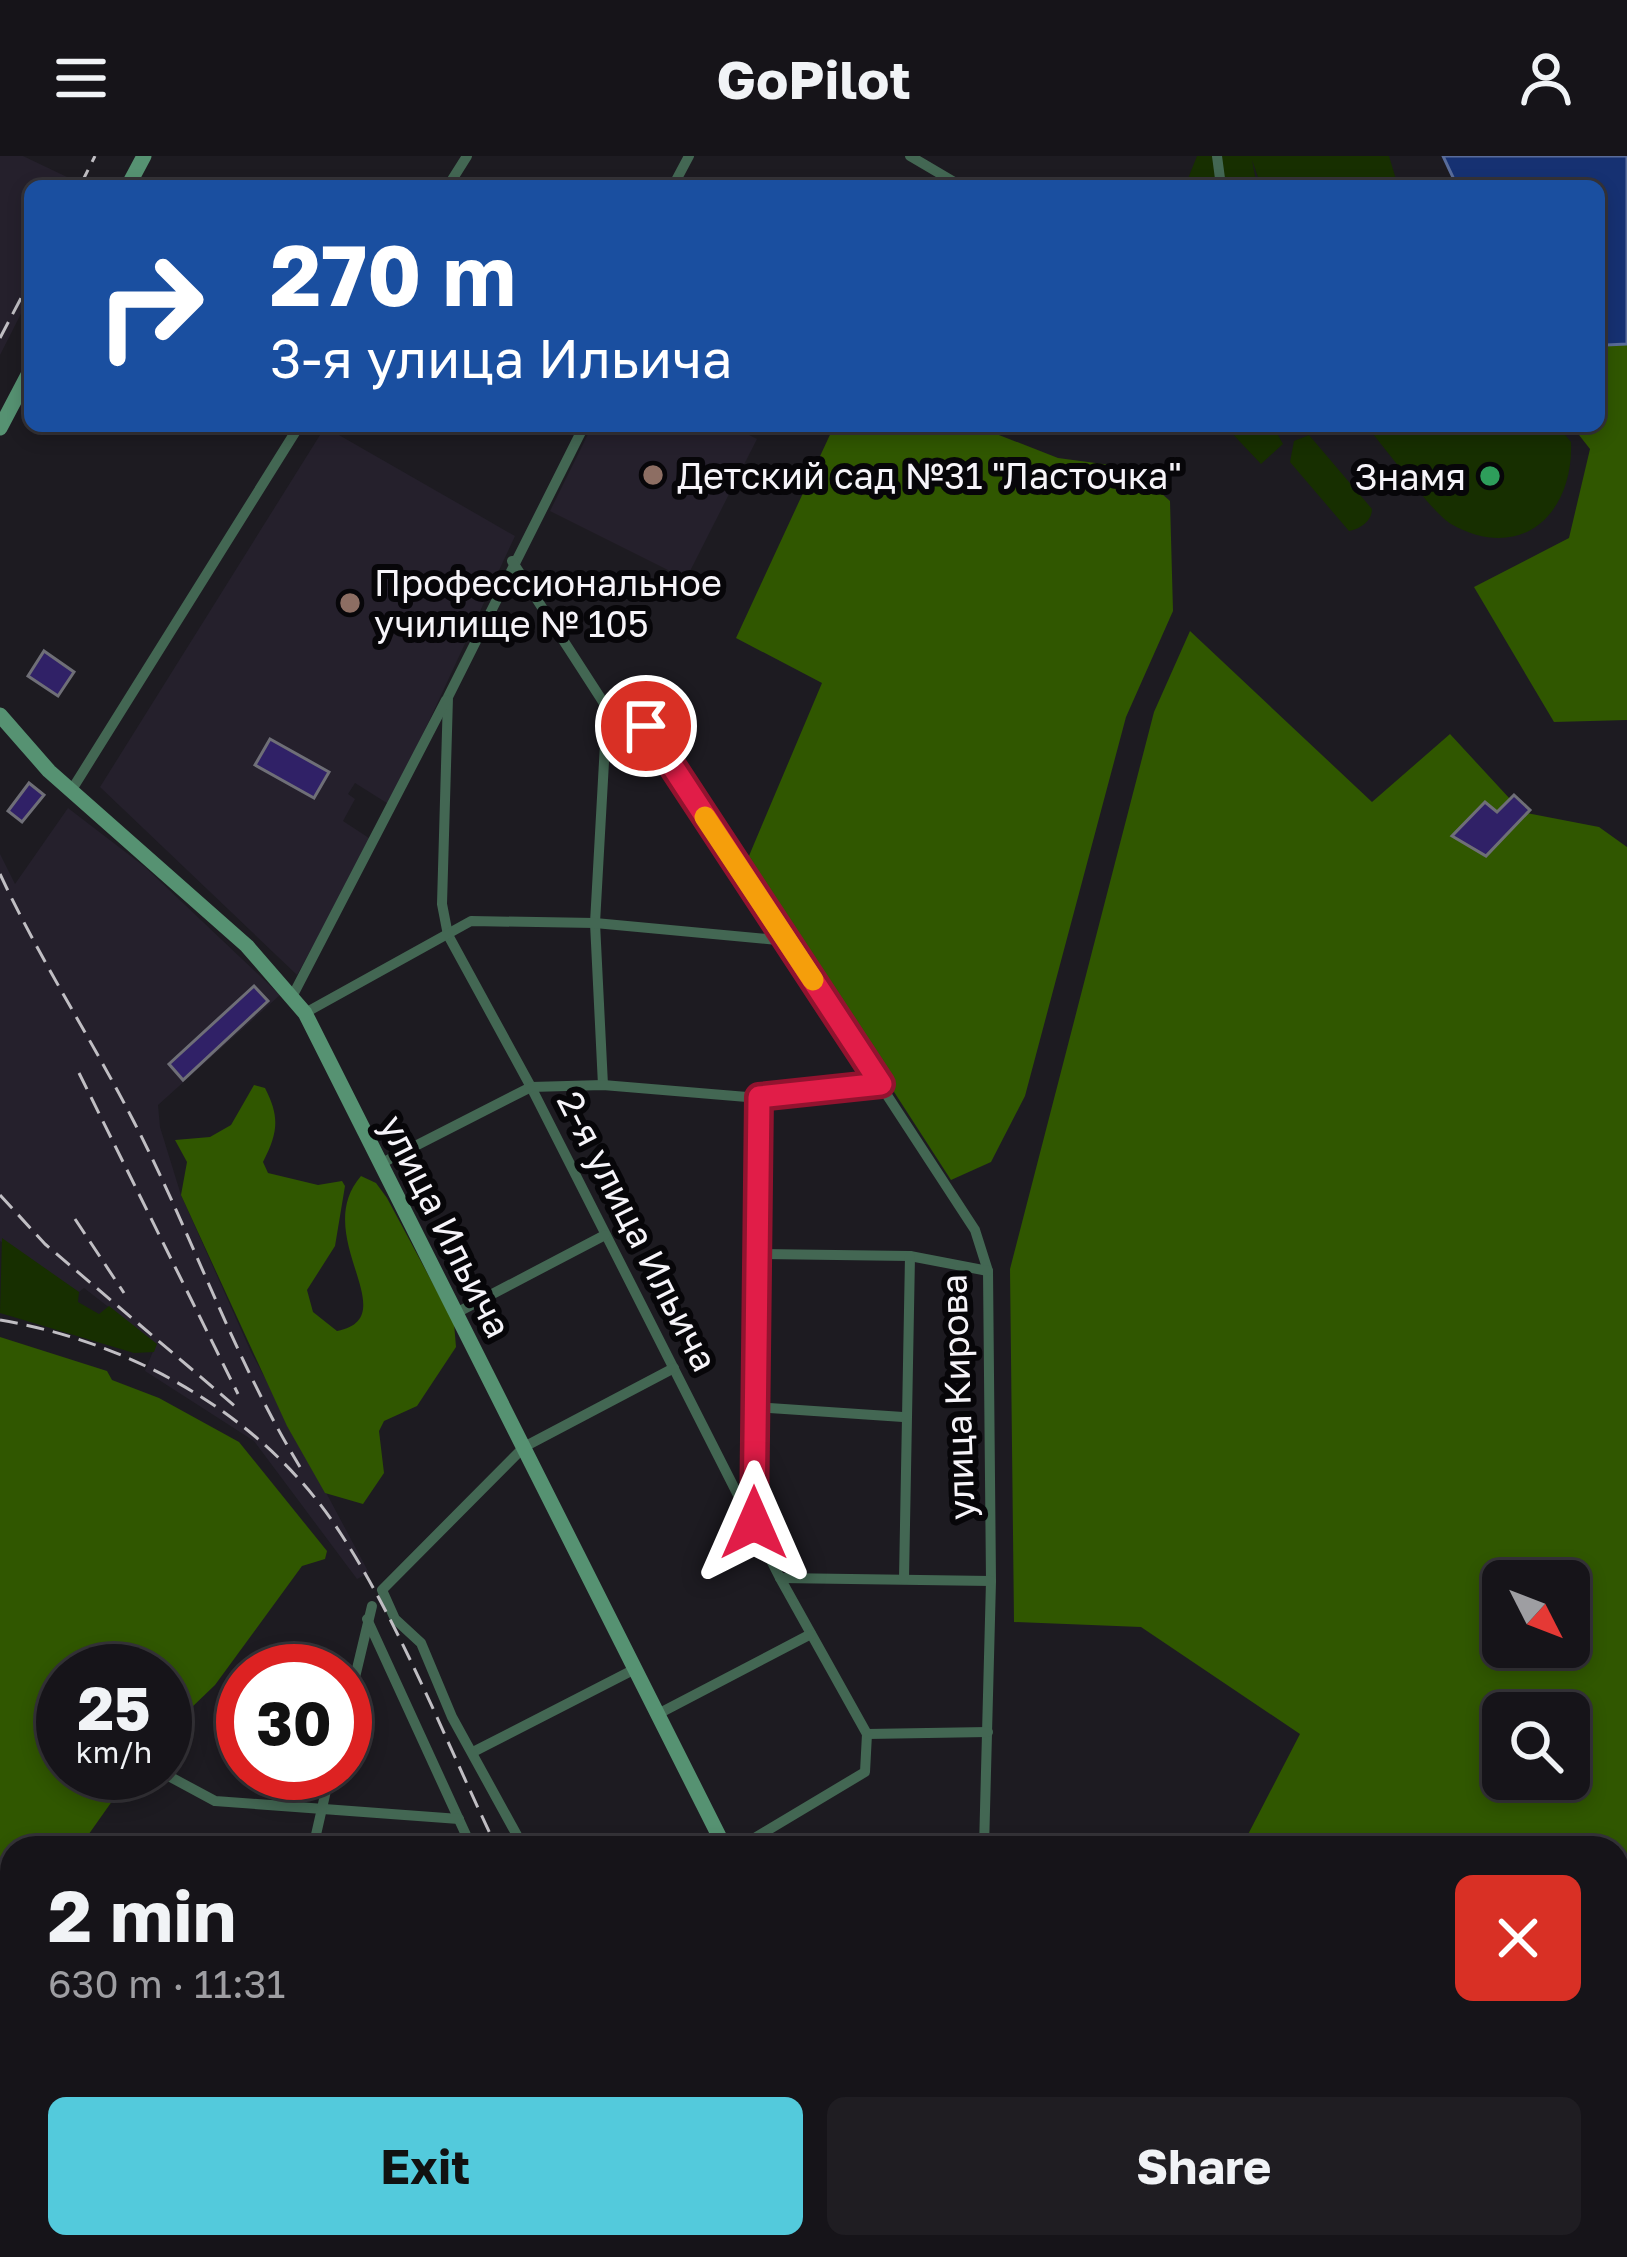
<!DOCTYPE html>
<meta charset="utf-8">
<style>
:root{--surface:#161419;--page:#1f1d22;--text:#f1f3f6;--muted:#9e9ea2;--line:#353338;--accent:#53cadc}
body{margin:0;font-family:"Golos Text",sans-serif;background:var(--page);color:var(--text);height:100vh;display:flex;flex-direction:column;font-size:45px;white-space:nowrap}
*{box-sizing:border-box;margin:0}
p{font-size:39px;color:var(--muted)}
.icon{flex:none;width:66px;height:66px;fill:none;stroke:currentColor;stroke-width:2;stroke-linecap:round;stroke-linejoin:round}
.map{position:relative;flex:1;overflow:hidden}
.details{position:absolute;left:0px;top:1680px;width:1629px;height:423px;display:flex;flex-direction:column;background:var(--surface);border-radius:36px 36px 0 0;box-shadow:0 6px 18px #0003,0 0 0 3px var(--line)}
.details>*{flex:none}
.banner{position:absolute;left:24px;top:24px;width:1581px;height:252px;border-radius:18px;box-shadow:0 6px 18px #0003,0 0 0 3px var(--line);background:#1a4fa0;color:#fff;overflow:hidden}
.needle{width:78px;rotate:132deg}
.tools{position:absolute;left:1482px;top:1404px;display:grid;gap:24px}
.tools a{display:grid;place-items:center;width:108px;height:108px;border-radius:18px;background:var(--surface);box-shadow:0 6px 18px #0003,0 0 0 3px var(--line);font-size:60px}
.speed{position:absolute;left:36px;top:1488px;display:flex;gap:24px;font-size:60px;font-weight:700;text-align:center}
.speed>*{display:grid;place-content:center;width:156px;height:156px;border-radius:50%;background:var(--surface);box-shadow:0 6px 18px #0003,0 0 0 3px var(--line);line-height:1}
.speed small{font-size:30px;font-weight:400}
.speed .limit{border:18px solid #d22;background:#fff;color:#111}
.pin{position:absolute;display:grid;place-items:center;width:102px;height:102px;color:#fff;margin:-51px;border:6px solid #fff;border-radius:50%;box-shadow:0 3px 12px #0007}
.me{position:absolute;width:132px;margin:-66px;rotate:0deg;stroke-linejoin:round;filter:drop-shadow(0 0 9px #0008)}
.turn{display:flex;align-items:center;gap:42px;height:252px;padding:0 48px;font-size:54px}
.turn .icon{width:156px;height:156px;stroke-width:2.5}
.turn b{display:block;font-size:84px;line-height:102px}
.round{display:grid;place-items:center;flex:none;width:126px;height:126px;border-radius:18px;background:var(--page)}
.overview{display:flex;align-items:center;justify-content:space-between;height:204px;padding:0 48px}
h1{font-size:72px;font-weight:700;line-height:90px}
.cta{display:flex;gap:24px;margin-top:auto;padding:24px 48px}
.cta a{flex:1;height:138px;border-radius:18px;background:var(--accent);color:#111;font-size:48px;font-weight:700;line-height:138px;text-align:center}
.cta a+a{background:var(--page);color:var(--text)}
header{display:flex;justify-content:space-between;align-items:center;height:156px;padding:0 48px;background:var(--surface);font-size:54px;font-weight:700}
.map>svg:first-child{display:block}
.built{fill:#25202c}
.green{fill:#172f00}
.forest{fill:#305700;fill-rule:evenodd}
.water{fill:#163172;stroke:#596c9a;stroke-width:3}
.building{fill:#302167;stroke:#6f6f77;stroke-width:3}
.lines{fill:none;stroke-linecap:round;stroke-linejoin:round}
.street{stroke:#436753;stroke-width:10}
.secondary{stroke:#569272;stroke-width:15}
.rail{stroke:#c0bec3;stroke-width:3;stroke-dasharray:18 9;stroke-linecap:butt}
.route-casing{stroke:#92132f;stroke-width:30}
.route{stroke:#e11d48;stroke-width:21}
.slow{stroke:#f59e0b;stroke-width:21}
.education-dot{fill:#8d6e63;stroke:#070609;stroke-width:4.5}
.leisure-dot{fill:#2e9e5b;stroke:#070609;stroke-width:4.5}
.labels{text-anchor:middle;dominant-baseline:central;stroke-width:12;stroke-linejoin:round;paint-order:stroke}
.poi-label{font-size:36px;fill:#f6f4f9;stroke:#070609;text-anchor:start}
.street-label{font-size:36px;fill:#f6f4f9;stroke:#070609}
</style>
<header><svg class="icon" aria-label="menu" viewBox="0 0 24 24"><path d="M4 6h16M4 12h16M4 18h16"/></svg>GoPilot<svg class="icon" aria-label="person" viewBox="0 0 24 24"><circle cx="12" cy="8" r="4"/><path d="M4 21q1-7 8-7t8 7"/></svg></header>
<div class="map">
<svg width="1627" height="2101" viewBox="0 0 1627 2101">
<rect width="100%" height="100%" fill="#1d1b21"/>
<g class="built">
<path d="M0,0H23L86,30H30V140L0,199Z"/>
<path d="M592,270H731L757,283L686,423L550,355Z"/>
<path d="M325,271L515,380L390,649L355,627L348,638L355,643L343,665L372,684L297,819L100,631Z"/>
<path d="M68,652L145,711L280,839L158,949L160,971L181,1039L251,1196L369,1417L357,1423L254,1285L145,1215L156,1188L84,1132L79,1136L0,1085V698L15,728Z"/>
<path d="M1283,2091H1422L1412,2101H1295Z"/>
</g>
<g class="green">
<path d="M1197,0H1389L1398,30H1261L1252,4L1257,30H1185Z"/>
<path d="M1225,270H1273L1283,288L1261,308Z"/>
<path d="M1366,270H1558L1571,286C1574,357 1522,408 1451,368C1431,356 1385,291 1366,270Z"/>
<path d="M1309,279L1372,353C1372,365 1360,373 1349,375L1290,306L1294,285Z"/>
<path d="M2,1082L79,1136L78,1146L99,1158L109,1150L157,1188L154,1196L134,1197L0,1157Z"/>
</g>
<g class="forest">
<path d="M1599,183L1606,189L1627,188V564L1554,566L1474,431L1569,382L1590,293L1572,270H1599Z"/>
<path d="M834,270H976L1058,302L1133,312L1170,345L1173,455L1126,561L1025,940L991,1006L951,1024L746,707L822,527L736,482Z"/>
<path d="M1190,475L1372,646L1450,578L1522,656L1599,671L1627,691V2101H1538L1527,2091H1617V1692H1241L1300,1578L1141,1471L1014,1466L1010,1113L1154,556ZM1503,1425H1569V1491H1503ZM1503,1557H1569V1623H1503Z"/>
<path d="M254,929L265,932C280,961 278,977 263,1006L268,1017L318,1029L342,1025L345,1030L335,1090L307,1134L313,1156L337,1175C407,1161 309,1080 361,1020L376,1027L387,1042L454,1167L456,1191L417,1250L384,1265L379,1275L384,1317L363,1348L325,1337L287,1270L181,1039L187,1006L175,984L210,981L231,969Z"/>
<path d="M0,1181L107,1215L112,1224L159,1242L239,1286L327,1395L325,1403L302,1410L215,1529L165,1577V1515H63V1617H132L79,1692H12V2056L0,2054Z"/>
<path d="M91,2091H657L659,2101H99Z"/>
</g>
<path class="water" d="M1443,0H1627V188L1606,189L1599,183V30H1457Z"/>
<g class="building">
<path d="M44,495L74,516L58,540L28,520Z"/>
<path d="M270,583L329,616L314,642L255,609Z"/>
<path d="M29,627L44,639L22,666L8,655Z"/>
<path d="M1514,639L1530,654L1486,700L1452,680L1485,646L1497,656Z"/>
<path d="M254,830L268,845L183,924L169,908Z"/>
</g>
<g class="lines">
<g class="street">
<path d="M910,0L961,30"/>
<path d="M1217,0L1221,30"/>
<path d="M450,27L467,0"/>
<path d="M673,30L689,0"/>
<path d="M584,270L448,541L442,748L448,779L531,931L780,1422L867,1578L865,1616L738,1692"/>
<path d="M512,405L607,552L595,767L603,929"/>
<path d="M607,552L646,570L975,1074L988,1115L991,1425L984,1692"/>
<path d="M71,635L299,270"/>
<path d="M293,839L446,544"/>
<path d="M305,857L471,765L595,767L788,785"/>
<path d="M380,1008L531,931L603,929L759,942L881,928"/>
<path d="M757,1098L910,1100L988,1115"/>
<path d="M458,1156L605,1079"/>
<path d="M755,1251L903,1261"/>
<path d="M754,1364L759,942"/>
<path d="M780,1422L991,1425"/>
<path d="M904,1423L910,1100"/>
<path d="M367,1463L472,1692"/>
<path d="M658,1558L811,1478"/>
<path d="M345,1563L372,1450"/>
<path d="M867,1578L988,1576"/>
<path d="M473,1596L635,1513"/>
<path d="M163,1617L215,1645L459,1663"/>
<path d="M313,1692L330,1617"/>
<path d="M524,1692L452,1561L421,1487L395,1463L382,1434L524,1291L674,1212"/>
<path d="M679,2091L684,2101"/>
<path d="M948,2101L952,2091"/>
<path d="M1083,2101L1092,2091"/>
</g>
<g class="secondary">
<path d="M128,30L144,0"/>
<path d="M0,272L30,215"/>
<path d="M0,559L49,615L247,790L305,857L725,1692"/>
<path d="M932,2091L937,2101"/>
<path d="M1513,2091L1525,2101"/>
</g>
<g class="rail">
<path d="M80,30L95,0"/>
<path d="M0,182L30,125"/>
<path d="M0,718C40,804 91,882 134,966C193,1080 233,1201 300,1311"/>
<path d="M79,917L238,1238"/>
<path d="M0,1039L45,1088L236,1251"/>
<path d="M75,1063L124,1137"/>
<path d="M0,1164C135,1187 266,1261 341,1378C404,1475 447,1589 497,1692"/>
<path d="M753,2091L758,2101"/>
</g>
</g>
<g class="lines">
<defs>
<path id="route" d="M646,570L881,928L759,941L754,1367"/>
</defs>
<use href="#route" class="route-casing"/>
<use href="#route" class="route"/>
<path class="slow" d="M705,661L813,824"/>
</g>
<g class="education-dot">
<circle cx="653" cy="319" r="12"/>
<circle cx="350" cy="447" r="12"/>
</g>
<circle class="leisure-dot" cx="1490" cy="320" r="12"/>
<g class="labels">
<g class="poi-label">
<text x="677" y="319">Детский сад №31 "Ласточка"</text>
<text x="1466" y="320" text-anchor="end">Знамя</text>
<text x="374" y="426">Профессиональное<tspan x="374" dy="41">училище № 105</tspan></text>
</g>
<g class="street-label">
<text transform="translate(446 1070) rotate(63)">улица Ильича</text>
<text transform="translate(638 1075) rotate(63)">2-я улица Ильича</text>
<text transform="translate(957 1241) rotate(-92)">улица Кирова</text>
</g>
</g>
</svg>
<div class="tools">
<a><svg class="needle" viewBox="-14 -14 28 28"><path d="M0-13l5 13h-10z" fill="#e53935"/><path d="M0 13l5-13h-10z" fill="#9e9ea2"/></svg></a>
<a><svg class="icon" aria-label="search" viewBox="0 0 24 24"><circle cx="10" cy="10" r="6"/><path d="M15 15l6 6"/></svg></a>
</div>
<div class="speed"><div>25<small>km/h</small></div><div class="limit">30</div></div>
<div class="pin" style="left:646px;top:570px;background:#d93025"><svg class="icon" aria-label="arrive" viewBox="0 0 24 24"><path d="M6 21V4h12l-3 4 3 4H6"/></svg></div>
<svg class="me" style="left:754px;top:1367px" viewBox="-20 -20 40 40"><path d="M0-17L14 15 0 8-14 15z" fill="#e11d48" stroke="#fff" stroke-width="4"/></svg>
<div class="banner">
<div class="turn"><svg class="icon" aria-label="right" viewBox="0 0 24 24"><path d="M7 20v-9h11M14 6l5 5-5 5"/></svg><div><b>270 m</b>3-я улица Ильича</div></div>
</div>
<section class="details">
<div class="overview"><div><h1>2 min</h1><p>630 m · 11:31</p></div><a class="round" style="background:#d93025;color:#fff"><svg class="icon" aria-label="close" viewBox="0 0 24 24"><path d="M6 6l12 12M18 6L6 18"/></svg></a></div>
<div class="cta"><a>Exit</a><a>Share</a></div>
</section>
</div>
